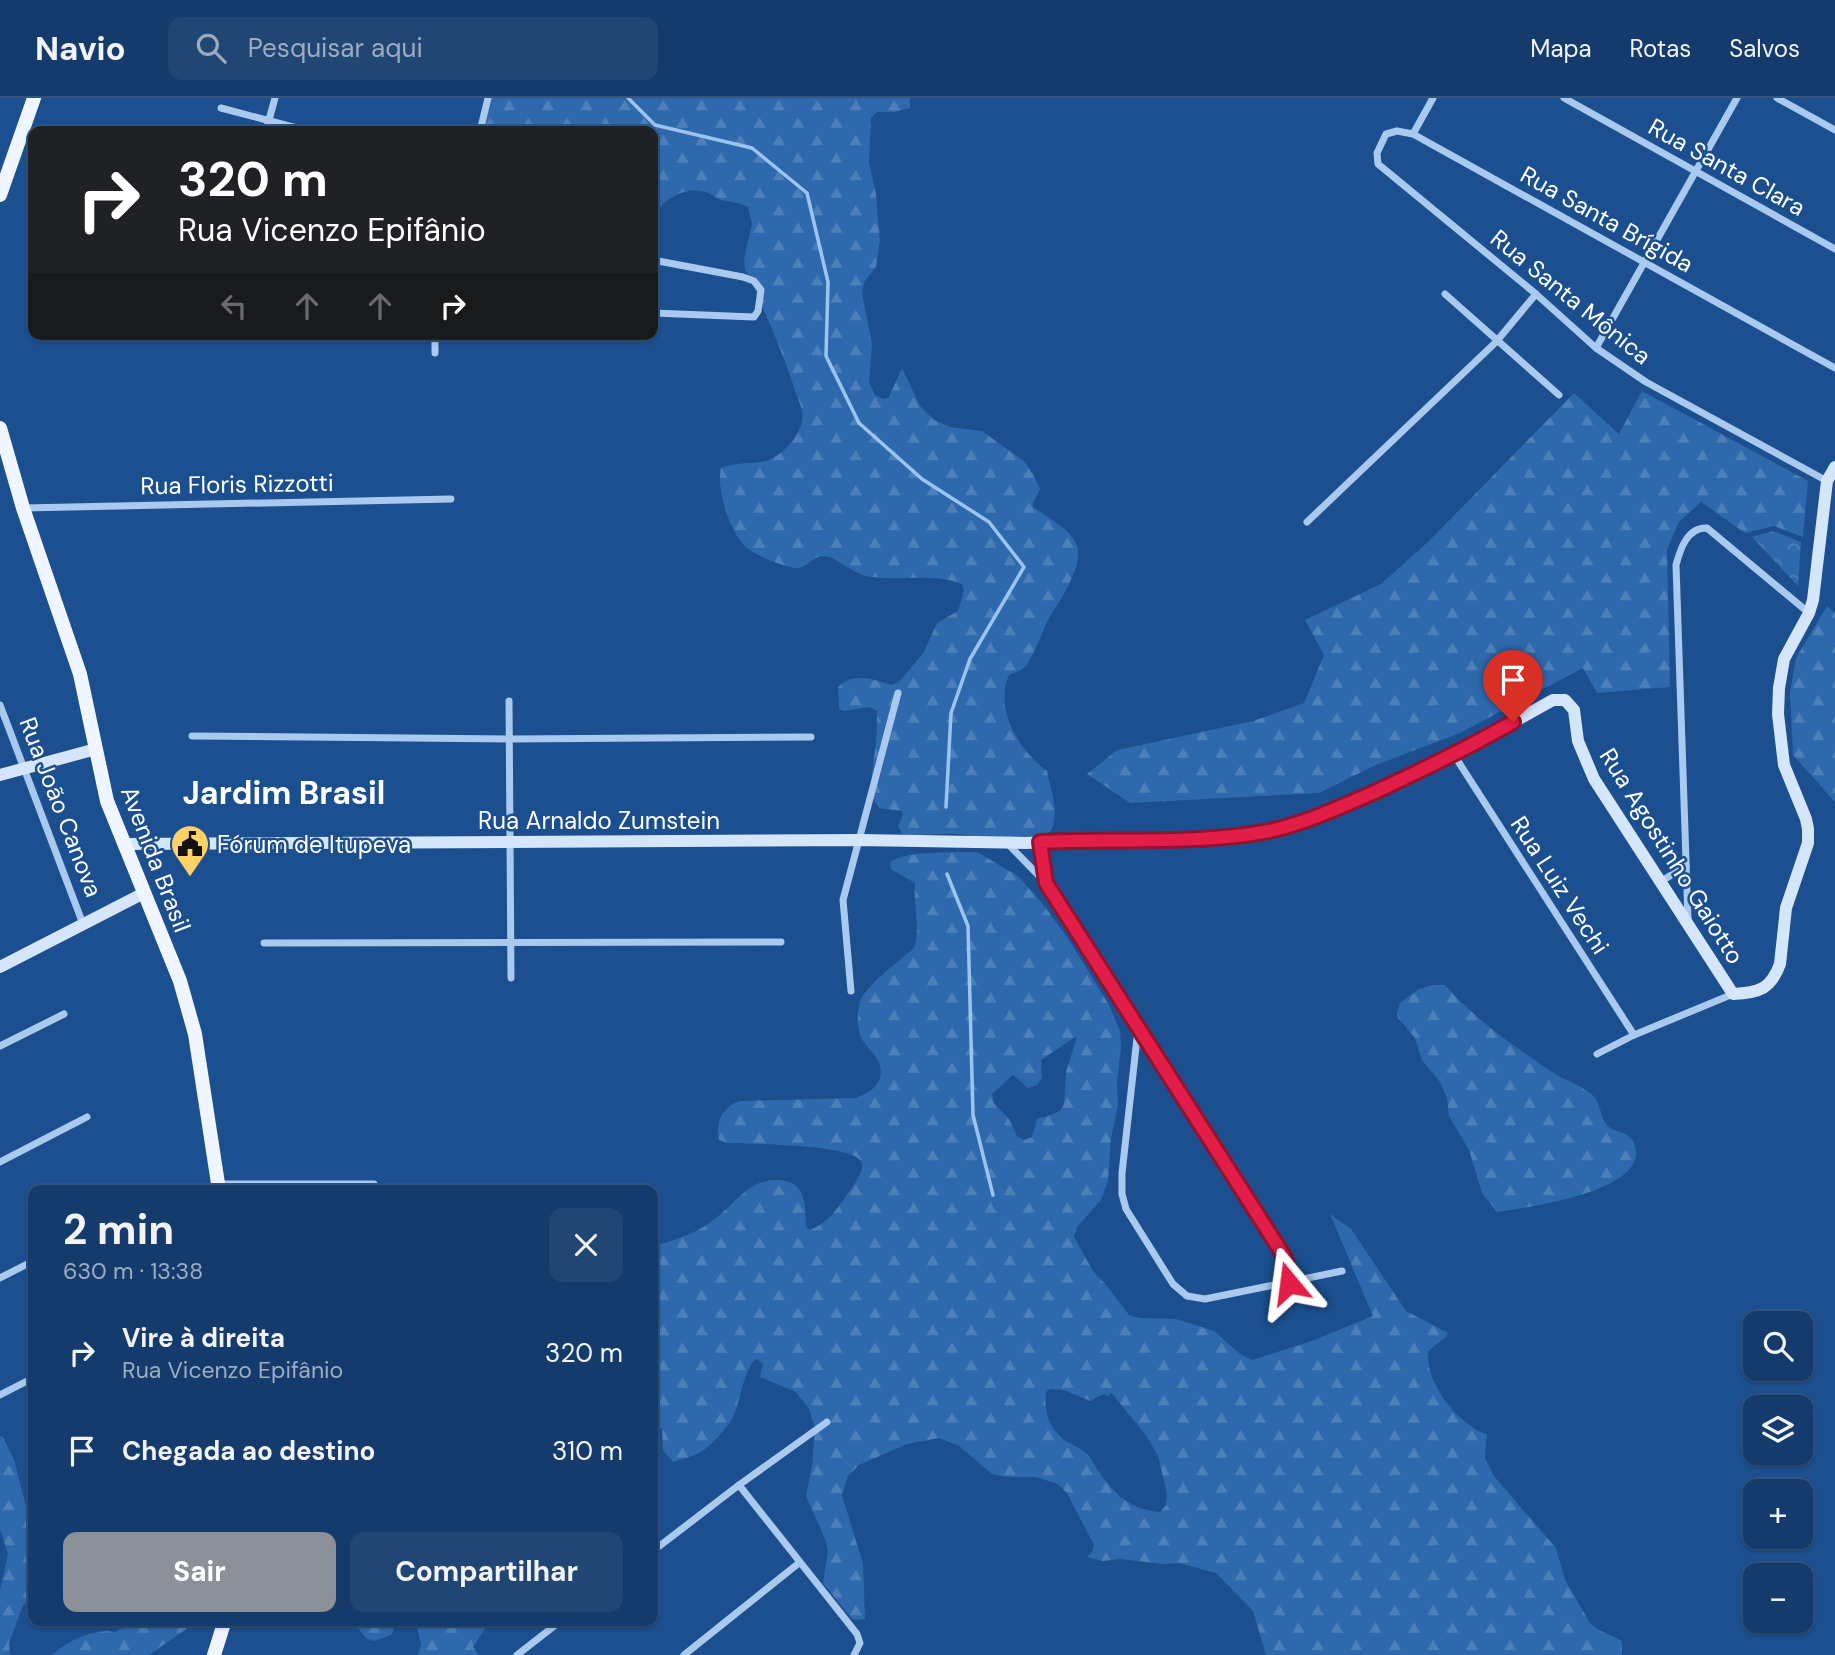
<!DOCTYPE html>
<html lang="pt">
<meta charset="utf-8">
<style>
:root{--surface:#143b6b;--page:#214673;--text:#f1f3f6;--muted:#9dadc1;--line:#33557e;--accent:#8c9099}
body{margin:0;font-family:"DM Sans",sans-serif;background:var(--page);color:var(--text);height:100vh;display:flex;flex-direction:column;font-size:26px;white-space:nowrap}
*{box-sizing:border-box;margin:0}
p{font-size:23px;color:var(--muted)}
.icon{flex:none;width:38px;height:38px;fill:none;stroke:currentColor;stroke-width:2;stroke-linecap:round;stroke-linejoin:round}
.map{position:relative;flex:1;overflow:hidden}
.drawer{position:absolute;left:28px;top:1087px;width:630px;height:441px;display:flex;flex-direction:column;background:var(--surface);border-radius:14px;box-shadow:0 2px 5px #0004,0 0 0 2px var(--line)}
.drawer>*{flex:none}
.top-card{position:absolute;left:28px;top:28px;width:630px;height:214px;border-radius:14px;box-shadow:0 2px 5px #0004,0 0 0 2px var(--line);background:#202124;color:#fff;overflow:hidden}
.fabs{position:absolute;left:1743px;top:1213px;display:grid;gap:14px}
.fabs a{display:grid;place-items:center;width:70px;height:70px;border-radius:14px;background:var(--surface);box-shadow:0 2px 5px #0004,0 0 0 2px var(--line);font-size:35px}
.pin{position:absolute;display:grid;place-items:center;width:60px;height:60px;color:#fff;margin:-72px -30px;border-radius:50% 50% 50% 0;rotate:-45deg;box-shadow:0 0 7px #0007}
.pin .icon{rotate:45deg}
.me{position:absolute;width:77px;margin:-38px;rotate:344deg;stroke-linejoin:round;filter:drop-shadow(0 0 5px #0008)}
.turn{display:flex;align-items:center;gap:24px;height:147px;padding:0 35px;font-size:32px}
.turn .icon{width:91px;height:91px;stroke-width:2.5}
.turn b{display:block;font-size:49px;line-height:60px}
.lanes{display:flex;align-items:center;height:66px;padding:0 35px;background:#0003;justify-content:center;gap:35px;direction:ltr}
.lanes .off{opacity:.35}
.round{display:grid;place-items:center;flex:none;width:74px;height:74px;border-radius:14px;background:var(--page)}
.summary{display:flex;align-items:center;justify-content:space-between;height:119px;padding:0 35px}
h1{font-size:42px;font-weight:700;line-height:52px}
.action{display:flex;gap:14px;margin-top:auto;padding:14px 35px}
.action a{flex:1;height:80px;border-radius:14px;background:var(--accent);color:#fff;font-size:28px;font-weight:700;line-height:80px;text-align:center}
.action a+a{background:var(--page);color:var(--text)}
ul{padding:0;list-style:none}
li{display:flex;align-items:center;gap:21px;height:98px;padding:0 35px}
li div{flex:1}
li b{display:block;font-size:26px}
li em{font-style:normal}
header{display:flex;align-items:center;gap:42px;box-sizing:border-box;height:98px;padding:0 35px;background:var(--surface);border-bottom:2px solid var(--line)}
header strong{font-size:33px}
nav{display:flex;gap:38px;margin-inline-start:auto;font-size:24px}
.search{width:490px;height:63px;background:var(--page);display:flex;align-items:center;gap:18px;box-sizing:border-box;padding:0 24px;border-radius:14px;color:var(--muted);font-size:26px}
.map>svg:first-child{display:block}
.forest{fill:url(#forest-firs);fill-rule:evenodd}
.park{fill:url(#park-crowns)}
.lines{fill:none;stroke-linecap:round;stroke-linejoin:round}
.stream{stroke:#9cc4f0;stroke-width:3.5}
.street{stroke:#a9c9ee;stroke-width:7}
.secondary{stroke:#d6e6fa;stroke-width:12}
.primary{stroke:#f0f6ff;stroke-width:14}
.route-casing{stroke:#92132f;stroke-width:18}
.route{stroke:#e11d48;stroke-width:12}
.labels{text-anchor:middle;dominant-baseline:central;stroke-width:5;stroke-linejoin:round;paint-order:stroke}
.street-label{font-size:24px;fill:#fff;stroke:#1b4f8f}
.poi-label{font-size:24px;fill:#fff;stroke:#1b4f8f;text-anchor:start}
.district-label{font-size:32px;font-weight:bold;fill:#fff;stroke:#1b4f8f}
</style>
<header>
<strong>Navio</strong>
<div class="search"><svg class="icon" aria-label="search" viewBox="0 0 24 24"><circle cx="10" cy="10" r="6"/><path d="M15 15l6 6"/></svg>Pesquisar aqui</div>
<nav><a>Mapa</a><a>Rotas</a><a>Salvos</a></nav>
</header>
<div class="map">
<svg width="1835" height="1557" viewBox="0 0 1835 1557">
<defs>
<pattern id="forest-firs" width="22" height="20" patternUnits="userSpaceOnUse" patternTransform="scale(1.75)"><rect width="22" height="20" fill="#2e69ad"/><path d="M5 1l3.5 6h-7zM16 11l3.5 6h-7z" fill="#4d80b9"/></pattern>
<pattern id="park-crowns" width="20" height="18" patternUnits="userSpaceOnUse" patternTransform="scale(1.75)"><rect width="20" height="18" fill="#2e69ad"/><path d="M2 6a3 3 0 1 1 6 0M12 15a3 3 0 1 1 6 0" fill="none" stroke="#4d80b9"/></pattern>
</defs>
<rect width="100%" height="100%" fill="#1b4f8f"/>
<g class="forest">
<path d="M490,0H910V10L895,14H877L871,20L869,64L876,96L880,143L876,169L864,184L862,195L872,246L869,284L875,297L883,301L889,299L902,270L920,308L934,322L950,329L982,333L1025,364L1034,378L1040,391L1033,405V409C1047,419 1072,432 1077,448C1084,469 1058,505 1048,522C1041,536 1036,553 1027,566C1022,573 1016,574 1009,577C994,611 1019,653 1047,673C1050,689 1060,716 1051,732C1039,752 977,737 957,736C941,735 924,737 908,738L902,736L898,728L903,717L902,713L879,710C865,692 875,663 876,642C877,632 877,622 877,613L870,609L843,613L839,610L838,589C853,574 873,581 891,587L899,584L924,554L937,525L958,513L964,493L962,486C933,475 902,483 872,479C853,477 836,458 824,458C812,458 807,471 795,470C785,469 754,457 746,449C730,435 716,391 721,370C738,362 757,369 773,360C786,353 800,337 802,322C804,311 796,297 793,286C779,246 763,209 745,171L744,161L752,126L748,109C738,104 732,104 721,102C715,100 711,96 706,94C685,88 664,101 653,118V33H481Z"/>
<path d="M1642,293L1808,383L1803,439L1774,428L1745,435L1701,404L1679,424L1667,451L1670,589L1597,595L1583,570L1460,635L1376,667L1319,695L1130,705L1087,676L1117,652L1253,623L1304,605L1324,557L1305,522L1381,486L1429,443L1574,295L1619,336Z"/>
<path d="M1827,508L1835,515V704L1793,657L1790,595L1796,560Z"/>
<path d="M977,754L1018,778L1042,805L1069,842L1109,907L1120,933L1121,949L1117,984L1118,1007L1111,1040L1108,1083L1101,1102L1077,1129L1074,1139L1093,1173L1107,1188L1129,1217L1140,1220L1176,1221L1214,1233L1239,1255L1252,1262L1312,1243L1373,1218L1330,1116L1351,1131L1406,1213L1448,1235L1446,1239L1428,1253C1425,1285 1458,1327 1487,1336L1485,1360L1494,1378L1556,1450L1565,1482L1590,1525L1599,1532L1622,1543V1557H1266L1253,1513L1216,1475L1179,1465L1163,1466L1120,1461L1103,1463L1087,1459L1092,1454L1094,1447L1067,1395L1058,1386L1036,1379H1007L992,1376L959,1348L939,1340L907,1346L859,1367L848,1378L842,1397L863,1466L865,1521L853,1522L823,1485L828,1453L826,1443L806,1398L812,1368L815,1330L809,1311L796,1294L760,1279L763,1266L757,1261C745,1265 740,1305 733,1319C727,1330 713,1345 704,1352C696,1358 682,1361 673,1364L663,1352L662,1330L653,1331V1148C673,1143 691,1137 708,1126C736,1108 748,1076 786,1083C807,1087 805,1112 806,1129L810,1132C831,1123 838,1109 851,1091C855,1085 867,1069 860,1062C846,1046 751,1046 727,1045L719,1042C715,1024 722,1009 740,1003L855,1000C871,995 886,984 879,965C875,955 864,947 860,937C857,928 857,914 860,904C864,889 900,862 914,850C921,830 913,807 915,785L891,771L890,764C906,752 956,755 977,754ZM1075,939H1077L1066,974L1064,1006L1061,1012L1051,1017L1037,1021L1032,1039L1024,1042L1017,1038L1009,1021L994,1005L992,996L1013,977L1028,990L1037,987L1042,980L1041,962ZM1050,1291L1064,1292L1090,1303L1103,1296L1108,1298L1111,1295L1115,1299L1147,1339L1158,1358L1167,1396L1166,1407L1160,1414C1132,1412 1115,1397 1099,1374C1095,1369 1092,1361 1087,1356C1082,1351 1075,1348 1069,1345C1049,1332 1044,1316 1046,1294Z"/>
<path d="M1433,887H1445C1474,921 1519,952 1557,977C1567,983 1580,987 1590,995C1601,1002 1599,1017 1607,1027C1614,1035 1627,1033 1633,1043C1658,1093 1524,1110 1497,1114L1482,1095L1469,1052L1449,1018L1447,1000L1440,984L1422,962L1415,940L1398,920L1397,915L1400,905L1419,891Z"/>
<path d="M0,1338L3,1339L14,1362L26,1408L33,1419V1465L31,1472L33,1475V1504L23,1507L9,1545L10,1557H0V1492L8,1456L0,1431Z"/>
<path d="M141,1522L198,1523L149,1557H52C68,1543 93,1530 115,1534C124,1528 132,1530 141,1522Z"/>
<path d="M352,1523H397L392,1536C365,1549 370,1542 352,1523Z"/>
<path d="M416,1523H490L473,1549L479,1557H418L421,1547Z"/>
</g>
<path class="park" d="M1773,433L1801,444L1798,488L1752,439Z"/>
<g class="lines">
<g class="stream">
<path d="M628,0L655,27L752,50L807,95L828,184L826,258L859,325L922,381L989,424L1024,469L970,561L951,615L946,709"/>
<path d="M947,776L968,828L973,1017L993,1097"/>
</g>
<g class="street">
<path d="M1564,0L1835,151"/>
<path d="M1777,0L1835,32"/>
<path d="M221,10L308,33"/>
<path d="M266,33L275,0"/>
<path d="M480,33L488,0"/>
<path d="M1413,36L1433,0"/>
<path d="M653,162L743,179L754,183L761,192L758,213L754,219L653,215"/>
<path d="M1445,196L1559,297"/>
<path d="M1596,250L1737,0"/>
<path d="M435,255V236"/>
<path d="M1827,383L1646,284L1596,250L1536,196L1378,66L1377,55L1386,36L1397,33L1413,36L1835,270"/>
<path d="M24,410L451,401"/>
<path d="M1307,424L1496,244L1536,196"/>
<path d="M509,603L511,880"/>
<path d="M0,607L83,826"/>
<path d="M192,638L510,641L811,639"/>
<path d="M1454,657L1634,937"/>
<path d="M1040,744L1045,784"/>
<path d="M1008,746L1046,785L1284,1158L1289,1172V1185"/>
<path d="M1660,784L1686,768"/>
<path d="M1688,822L1676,467C1680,452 1687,429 1707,430L1809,515"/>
<path d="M264,845L781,844"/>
<path d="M851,893L843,802L898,595"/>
<path d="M1138,931L1122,1075V1096L1126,1111L1173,1186L1187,1198L1205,1201L1342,1173"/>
<path d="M0,948L64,916"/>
<path d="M1597,956L1634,937L1733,896"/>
<path d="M0,1064L87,1019"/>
<path d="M218,1086H374"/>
<path d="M0,1180L33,1163"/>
<path d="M0,1297L33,1280"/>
<path d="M739,1387L857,1536L860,1545L854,1557"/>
<path d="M653,1453L739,1387L827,1324"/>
<path d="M517,1557L562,1522"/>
<path d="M684,1557L799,1465"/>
</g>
<g class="secondary">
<path d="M0,677L96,651"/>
<path d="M124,746L860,742L1025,745L1236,738L1271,732L1310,722L1346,706L1454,657L1553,602H1565L1574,612L1578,643L1594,681L1733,896C1759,895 1771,891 1780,866L1786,810L1808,745V731L1806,721L1784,667L1778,616L1779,590L1784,561L1809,515L1813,502L1827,383L1835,369"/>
<path d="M0,869L144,795"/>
</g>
<g class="primary">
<path d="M0,97L34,0"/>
<path d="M0,330L23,410L80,576L107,703L180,883L195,936L219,1092"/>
<path d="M214,1557L225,1522"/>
</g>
</g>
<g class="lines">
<defs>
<path id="route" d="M1289,1185V1172L1284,1158L1046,785L1040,744C1114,740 1198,747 1269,733C1306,725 1340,709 1375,694C1422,672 1468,650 1513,624"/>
</defs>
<use href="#route" class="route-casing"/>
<use href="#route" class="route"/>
</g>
<defs>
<symbol id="civic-pin" viewBox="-11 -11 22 30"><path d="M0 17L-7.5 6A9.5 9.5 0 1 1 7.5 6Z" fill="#ffd166" stroke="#1b4f8f"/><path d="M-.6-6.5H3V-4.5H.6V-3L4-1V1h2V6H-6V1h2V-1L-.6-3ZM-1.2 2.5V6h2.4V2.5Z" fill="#111"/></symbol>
</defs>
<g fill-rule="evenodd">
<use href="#civic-pin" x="168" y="724" width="44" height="60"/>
</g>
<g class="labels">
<g class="street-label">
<text transform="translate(1727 69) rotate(29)">Rua Santa Clara</text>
<text transform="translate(1607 121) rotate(29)">Rua Santa Brígida</text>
<text transform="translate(1571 199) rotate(39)">Rua Santa Mônica</text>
<text transform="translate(237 386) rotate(-1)">Rua Floris Rizzotti</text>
<text transform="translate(61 709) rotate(69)">Rua João Canova</text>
<text x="599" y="722">Rua Arnaldo Zumstein</text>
<text transform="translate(1672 758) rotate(58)">Rua Agostinho Gaiotto</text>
<text transform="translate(156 761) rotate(69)">Avenida Brasil</text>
<text transform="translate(1560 787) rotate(57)">Rua Luiz Vechi</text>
</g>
<g class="poi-label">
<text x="217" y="746">Fórum de Itupeva</text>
</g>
<g class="district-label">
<text x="284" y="695">Jardim Brasil</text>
</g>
</g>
</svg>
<div class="fabs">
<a><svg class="icon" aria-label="search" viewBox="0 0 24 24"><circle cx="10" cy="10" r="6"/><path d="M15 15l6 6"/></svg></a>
<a><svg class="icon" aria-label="layers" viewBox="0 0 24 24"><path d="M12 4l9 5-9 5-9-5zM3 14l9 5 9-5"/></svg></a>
<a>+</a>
<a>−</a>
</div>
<div class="pin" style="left:1513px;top:624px;background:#d93025"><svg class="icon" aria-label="arrive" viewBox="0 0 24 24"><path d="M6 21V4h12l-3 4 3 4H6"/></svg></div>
<svg class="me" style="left:1289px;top:1185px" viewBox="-20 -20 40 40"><path d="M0-17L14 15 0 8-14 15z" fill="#e11d48" stroke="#fff" stroke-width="4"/></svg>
<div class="top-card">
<div class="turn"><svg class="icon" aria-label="right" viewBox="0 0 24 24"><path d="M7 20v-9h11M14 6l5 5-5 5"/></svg><div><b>320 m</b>Rua Vicenzo Epifânio</div></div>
<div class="lanes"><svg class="icon off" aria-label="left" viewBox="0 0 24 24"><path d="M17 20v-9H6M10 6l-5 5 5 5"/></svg><svg class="icon off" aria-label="ahead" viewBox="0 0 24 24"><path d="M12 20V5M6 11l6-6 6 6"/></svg><svg class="icon off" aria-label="ahead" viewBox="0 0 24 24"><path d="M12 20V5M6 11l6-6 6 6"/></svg><svg class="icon" aria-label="right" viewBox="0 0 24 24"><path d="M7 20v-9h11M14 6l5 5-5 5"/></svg></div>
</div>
<section class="drawer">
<div class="summary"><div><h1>2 min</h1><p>630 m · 13:38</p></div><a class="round"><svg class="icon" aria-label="close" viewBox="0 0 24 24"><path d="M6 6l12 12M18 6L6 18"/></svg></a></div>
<ul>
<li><svg class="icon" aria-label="right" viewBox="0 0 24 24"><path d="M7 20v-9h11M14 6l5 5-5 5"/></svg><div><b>Vire à direita</b><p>Rua Vicenzo Epifânio</p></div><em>320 m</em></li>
<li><svg class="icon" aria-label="arrive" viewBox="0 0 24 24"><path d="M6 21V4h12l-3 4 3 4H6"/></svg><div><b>Chegada ao destino</b></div><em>310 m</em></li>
</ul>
<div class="action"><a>Sair</a><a>Compartilhar</a></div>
</section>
</div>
